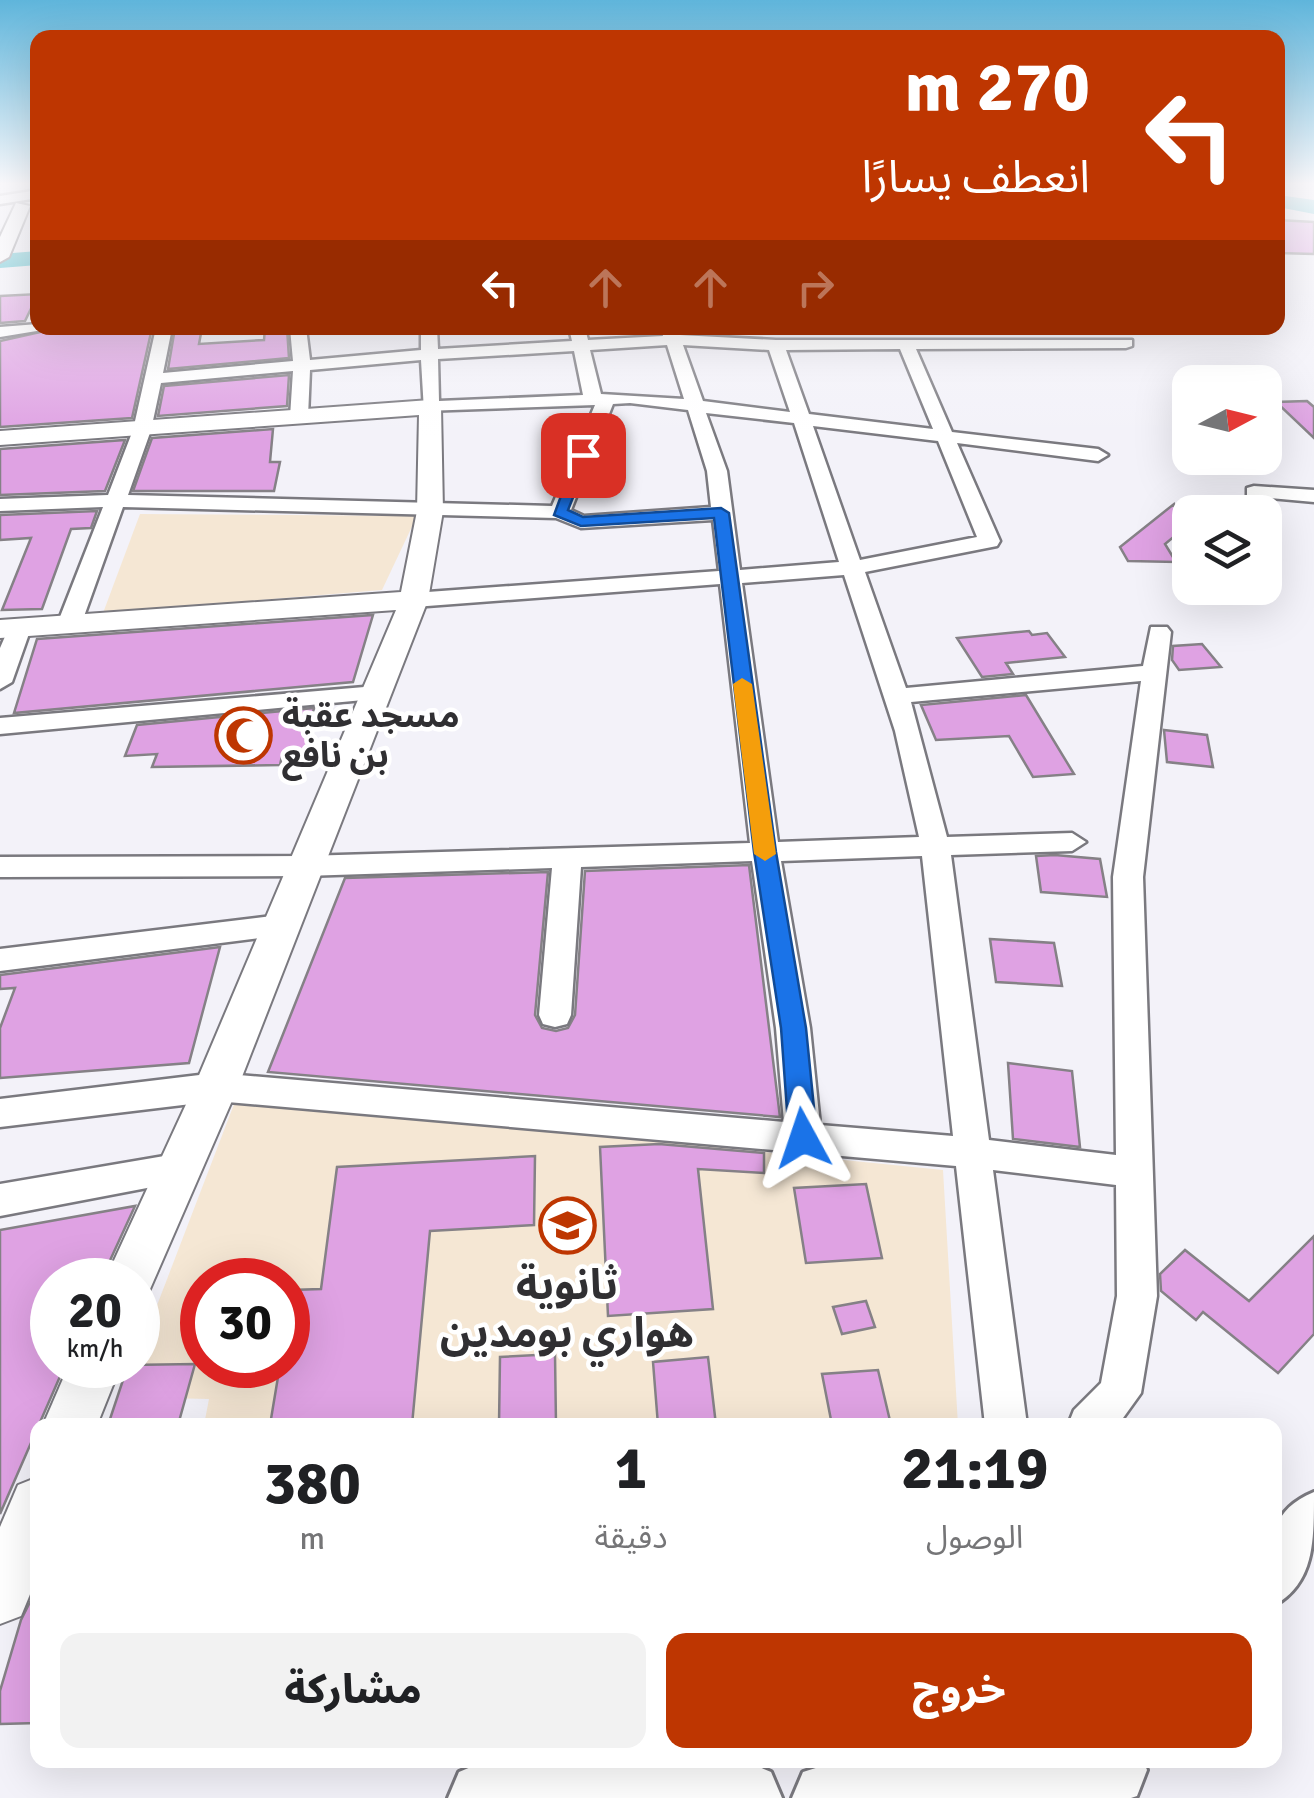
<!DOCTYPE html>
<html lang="ar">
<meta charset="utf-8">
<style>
:root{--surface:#fff;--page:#f2f2f2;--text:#202124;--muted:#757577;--accent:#be3601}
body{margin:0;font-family:Signika,"Noto Sans Arabic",sans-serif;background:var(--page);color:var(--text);direction:rtl;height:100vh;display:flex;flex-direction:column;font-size:38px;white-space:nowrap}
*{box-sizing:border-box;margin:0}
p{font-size:32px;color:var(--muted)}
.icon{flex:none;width:55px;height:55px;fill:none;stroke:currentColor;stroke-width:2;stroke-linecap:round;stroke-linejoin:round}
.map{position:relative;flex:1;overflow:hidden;direction:ltr}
.sheet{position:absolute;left:30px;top:1418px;width:1252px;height:350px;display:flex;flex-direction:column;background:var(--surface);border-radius:20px;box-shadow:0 10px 40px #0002;direction:rtl}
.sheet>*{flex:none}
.guide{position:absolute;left:30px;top:30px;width:1255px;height:305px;border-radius:20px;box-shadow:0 10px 40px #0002;direction:rtl;background:#be3601;color:#fff;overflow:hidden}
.needle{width:65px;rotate:83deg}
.buttons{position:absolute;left:1172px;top:365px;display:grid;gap:20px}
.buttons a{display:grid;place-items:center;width:110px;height:110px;border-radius:20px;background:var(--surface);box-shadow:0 10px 40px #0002;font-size:50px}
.speed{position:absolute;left:30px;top:1258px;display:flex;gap:20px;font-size:50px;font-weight:700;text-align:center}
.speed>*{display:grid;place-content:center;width:130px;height:130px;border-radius:50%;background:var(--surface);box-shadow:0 10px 40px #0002;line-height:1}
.speed small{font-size:25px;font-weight:400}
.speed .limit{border:15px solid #d22;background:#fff;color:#111}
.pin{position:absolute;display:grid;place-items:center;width:85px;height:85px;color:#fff;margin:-42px;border-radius:20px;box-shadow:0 5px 15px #0006}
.me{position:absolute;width:110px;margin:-55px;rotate:355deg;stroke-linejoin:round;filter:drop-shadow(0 0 8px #0008)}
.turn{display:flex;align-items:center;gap:35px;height:210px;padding:0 30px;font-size:45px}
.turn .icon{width:130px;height:130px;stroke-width:2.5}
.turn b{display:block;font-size:70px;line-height:85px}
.lanes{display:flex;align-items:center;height:95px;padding:0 30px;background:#0003;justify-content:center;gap:50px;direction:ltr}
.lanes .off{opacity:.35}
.eta{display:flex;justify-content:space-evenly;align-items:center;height:170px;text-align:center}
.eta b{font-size:60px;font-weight:800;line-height:70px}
.button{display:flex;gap:20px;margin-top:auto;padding:20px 30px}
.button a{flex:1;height:115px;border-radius:20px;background:var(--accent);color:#fff;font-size:40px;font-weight:800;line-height:115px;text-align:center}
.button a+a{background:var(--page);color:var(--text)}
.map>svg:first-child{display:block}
.education{fill:#f5e7d4;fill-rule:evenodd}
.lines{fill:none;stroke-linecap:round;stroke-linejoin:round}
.river{fill:#31b7c7;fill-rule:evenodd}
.building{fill:#dfa2e3;stroke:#858186;stroke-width:2.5}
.minor-casing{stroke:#7a797f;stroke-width:5}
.tertiary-casing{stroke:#7a797f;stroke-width:4}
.secondary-casing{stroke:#7a797f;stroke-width:6}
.minor{fill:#fff;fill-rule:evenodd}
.tertiary{fill:#fff;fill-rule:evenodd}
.secondary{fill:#fff;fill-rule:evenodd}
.route{fill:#1a73e8;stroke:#114b97;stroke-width:2.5}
.slow{fill:#f59e0b}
.labels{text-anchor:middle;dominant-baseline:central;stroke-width:9;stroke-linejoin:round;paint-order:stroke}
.poi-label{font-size:35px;font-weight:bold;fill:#302f32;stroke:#fff;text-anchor:start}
.near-poi-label{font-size:42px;font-weight:bold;fill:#302f32;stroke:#fff}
</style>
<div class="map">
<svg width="1314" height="1798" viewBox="0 0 1314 1798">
<rect width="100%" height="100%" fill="#f3f2f9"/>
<g class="education">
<path d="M140,514L417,516L382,590L103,613Z"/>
<path d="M236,1099L943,1170L958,1425H204L209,1399L121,1397L138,1365V1355ZM202,1280H288V1365H202Z"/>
</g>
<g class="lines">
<g class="river">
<path d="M1278,195L1314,200V214L1278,207Z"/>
<path d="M38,251V265L0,268V254Z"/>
</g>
</g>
<g class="building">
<path d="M1278,220L1314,222V254L1278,253Z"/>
<path d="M38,294L25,321L0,323V296Z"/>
<path d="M58,328H152L132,418L0,427V341Z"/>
<path d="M175,328H202L199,344L264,340L265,328H287L289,358L168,369Z"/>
<path d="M289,375L287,406L158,416L164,386Z"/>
<path d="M1307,401L1314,407V438L1276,402Z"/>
<path d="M273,429L270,462H280L274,491H133L152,438Z"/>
<path d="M125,440L105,491L0,495V449Z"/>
<path d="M1174,504L1182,530L1165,544L1176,562L1128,561L1120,547Z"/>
<path d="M97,511L91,528L71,529L42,609L2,610L31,538L0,540V515Z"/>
<path d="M373,615L353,682L14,713L37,639Z"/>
<path d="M1029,631L1032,635L1047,633L1065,657L1006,663L1013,674L982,677L957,638Z"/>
<path d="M1202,644L1221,667L1179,670L1172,660L1173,646Z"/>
<path d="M1026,695L1074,774L1033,777L1009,736L936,740L921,705Z"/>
<path d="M314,708L304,755L282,756L280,765L152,767L157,754L125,756L137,725Z"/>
<path d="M1164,730L1207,735L1213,767L1167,762Z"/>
<path d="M1055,855L1100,859L1107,897L1041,892L1036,856Z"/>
<path d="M749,865L780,1117L268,1072L345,878L548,872L535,1015L542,1028L556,1031L568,1028L575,1015L585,871Z"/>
<path d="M990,939L1054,943L1062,986L996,982Z"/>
<path d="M220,947L189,1063L0,1078V1028L15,988L0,989V975Z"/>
<path d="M1008,1063L1072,1071L1080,1147L1013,1139Z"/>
<path d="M659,1144L764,1153V1173L698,1169L713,1309L608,1316L600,1147Z"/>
<path d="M535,1156L534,1225L430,1231L412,1425H270L280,1365H288L291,1290L321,1289L337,1167Z"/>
<path d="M866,1184L882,1258L806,1263L794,1188Z"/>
<path d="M135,1206L101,1280H52V1365H65L0,1514V1230Z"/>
<path d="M1314,1236V1334L1278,1373L1203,1312L1196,1320L1161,1291L1160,1274L1185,1250L1249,1301Z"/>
<path d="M866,1301L875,1327L842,1334L833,1307Z"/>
<path d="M555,1354L556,1425H499L500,1357Z"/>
<path d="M708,1357L716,1425H658L653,1362Z"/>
<path d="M195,1364L178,1425H108L128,1365Z"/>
<path d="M878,1370L891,1425H832L822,1374Z"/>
<path d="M38,1586V1723L0,1724V1691L21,1620Z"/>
</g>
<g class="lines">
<defs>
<g id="minor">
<path d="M38,190V198L0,204V196Z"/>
<path d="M38,324L55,328L0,337V327Z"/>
<path d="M156,328H172L163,373L293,361L290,328H306L310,360L421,350V328H437L438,349L572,341L569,328H585L588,340L663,336L661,328H677L680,335L776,340H1132V346L1126,348L916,349L952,432L1098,449L1108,455L1098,461L957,443L1000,541L997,546L865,572L906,688L1143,666L1151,627H1167L1171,632L1143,877L1157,1296L1141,1393L1118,1425H1068L1074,1410L1101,1383L1117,1296L1116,1185L993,1170L1027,1425H985L956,1166L216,1101L0,1127V1099L216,1073L784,1122L776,1028L752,861L581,867L571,1015L567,1024L555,1027L543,1024L539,1015L552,868L304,876L0,877V857L304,856L750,843L720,584L414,607L403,600L414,593L719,571L713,520L581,528L556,518L123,507L82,622L78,627H62L58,622L103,507L0,511V499L108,495L133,430ZM667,345L684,399L601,394L590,350ZM683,345L769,350L790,412L703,401ZM900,349L933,429L809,414L786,350ZM574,351L583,395L439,401L438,359ZM421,360L424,411L595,405L552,506L128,495L151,430L161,383L293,371L290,417L299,422L308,417L310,370ZM630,403L688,410L707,471L711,507L584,516L571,510L613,404ZM706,413L794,423L839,562L740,570L727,471ZM813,426L938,441L977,537L860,560ZM844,575L895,731L919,837L778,842L742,583ZM1141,681L1113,877L1116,1155L989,1140L951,855L1072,851L1086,842L1072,833L947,837L911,702ZM922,856L953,1136L820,1125L810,1028L781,861Z"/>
<path d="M1254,486L1314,490V502L1247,496V488Z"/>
<path d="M19,621L31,628L12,682L0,689V648L11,623Z"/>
<path d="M376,686L388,693L385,698L0,734V718Z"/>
<path d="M280,915L291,918L295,926L291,934L0,971V949Z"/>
<path d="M176,1154L189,1158L194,1169L189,1180L0,1216V1184Z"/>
</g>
<g id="tertiary">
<path d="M16,203L30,206L9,257L0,262V237Z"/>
<path d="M430,400L441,407L443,511L428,600L238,1087L147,1296L138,1299V1280H105L194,1087L396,610L0,638V620L401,592L417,511L419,415L0,445V431Z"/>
<path d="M69,1365H121L97,1425H43Z"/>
<path d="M38,1477V1575L21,1616L0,1624V1527L18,1485Z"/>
</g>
<g id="secondary">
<path d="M1314,1492C1314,1543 1314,1582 1275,1605C1275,1553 1259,1515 1314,1492Z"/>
<path d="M841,1760H1143L1147,1770L1137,1796L1131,1798H792L803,1772Z"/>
<path d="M485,1761H745L771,1772L782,1798H448L459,1772Z"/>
</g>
</defs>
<use href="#minor" class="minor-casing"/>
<use href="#tertiary" class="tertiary-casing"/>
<use href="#secondary" class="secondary-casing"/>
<use href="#minor" class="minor"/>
<use href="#tertiary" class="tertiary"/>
<use href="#secondary" class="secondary"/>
</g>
<linearGradient id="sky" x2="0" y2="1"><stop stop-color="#5fb5db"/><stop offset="0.42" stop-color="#faf9fc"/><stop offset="1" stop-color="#faf9fc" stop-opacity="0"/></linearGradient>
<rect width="1314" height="437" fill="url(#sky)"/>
<path class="route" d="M583,451L590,455L568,510L583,517L721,508L729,513L776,852L806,1028L817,1138L813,1146H793L789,1138L781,1028L754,852L714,518L581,526L554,515L576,455Z"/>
<path class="slow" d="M742,678L752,684L776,854L765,861L754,854L733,684Z"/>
<defs>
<symbol id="mosque-ring" viewBox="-11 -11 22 22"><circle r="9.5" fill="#fff" stroke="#be3601" stroke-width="1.5"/><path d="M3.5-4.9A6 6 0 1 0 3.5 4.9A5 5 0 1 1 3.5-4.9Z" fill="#be3601"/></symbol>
<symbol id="school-ring" viewBox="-11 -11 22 22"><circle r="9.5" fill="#fff" stroke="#be3601" stroke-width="1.5"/><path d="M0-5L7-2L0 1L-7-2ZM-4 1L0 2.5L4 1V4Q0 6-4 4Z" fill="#be3601"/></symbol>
</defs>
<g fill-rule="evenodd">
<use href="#mosque-ring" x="212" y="704" width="63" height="63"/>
<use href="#school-ring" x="536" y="1194" width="63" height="63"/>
</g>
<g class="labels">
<g class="poi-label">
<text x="282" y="715">مسجد عقبة<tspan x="282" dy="40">بن نافع</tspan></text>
</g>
<g class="near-poi-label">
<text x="567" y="1285">ثانوية<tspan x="567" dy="48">هواري بومدين</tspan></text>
</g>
</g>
</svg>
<div class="buttons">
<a><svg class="needle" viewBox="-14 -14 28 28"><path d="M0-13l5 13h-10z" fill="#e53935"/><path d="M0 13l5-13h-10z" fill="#757577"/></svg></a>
<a><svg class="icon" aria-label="layers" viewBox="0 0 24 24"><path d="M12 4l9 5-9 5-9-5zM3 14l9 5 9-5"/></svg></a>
</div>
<div class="speed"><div>20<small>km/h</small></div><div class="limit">30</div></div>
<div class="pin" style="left:583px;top:455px;background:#d93025"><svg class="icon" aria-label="arrive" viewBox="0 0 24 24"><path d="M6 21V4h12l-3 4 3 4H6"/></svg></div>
<svg class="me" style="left:803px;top:1138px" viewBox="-20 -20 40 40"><path d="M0-17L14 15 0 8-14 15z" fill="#1a73e8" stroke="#fff" stroke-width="4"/></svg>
<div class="guide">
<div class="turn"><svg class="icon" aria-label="left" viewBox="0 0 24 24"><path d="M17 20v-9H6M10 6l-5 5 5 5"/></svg><div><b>270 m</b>انعطف يسارًا</div></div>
<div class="lanes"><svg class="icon" aria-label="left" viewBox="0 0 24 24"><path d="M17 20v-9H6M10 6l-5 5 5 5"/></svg><svg class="icon off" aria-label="ahead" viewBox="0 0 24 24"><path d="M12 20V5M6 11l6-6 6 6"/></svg><svg class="icon off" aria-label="ahead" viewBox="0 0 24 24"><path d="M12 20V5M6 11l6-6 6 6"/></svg><svg class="icon off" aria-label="right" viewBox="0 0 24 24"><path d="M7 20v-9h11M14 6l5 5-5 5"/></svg></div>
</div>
<section class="sheet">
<div class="eta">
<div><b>21:19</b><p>الوصول</p></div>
<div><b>1</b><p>دقيقة</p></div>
<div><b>380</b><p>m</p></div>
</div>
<div class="button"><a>خروج</a><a>مشاركة</a></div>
</section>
</div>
